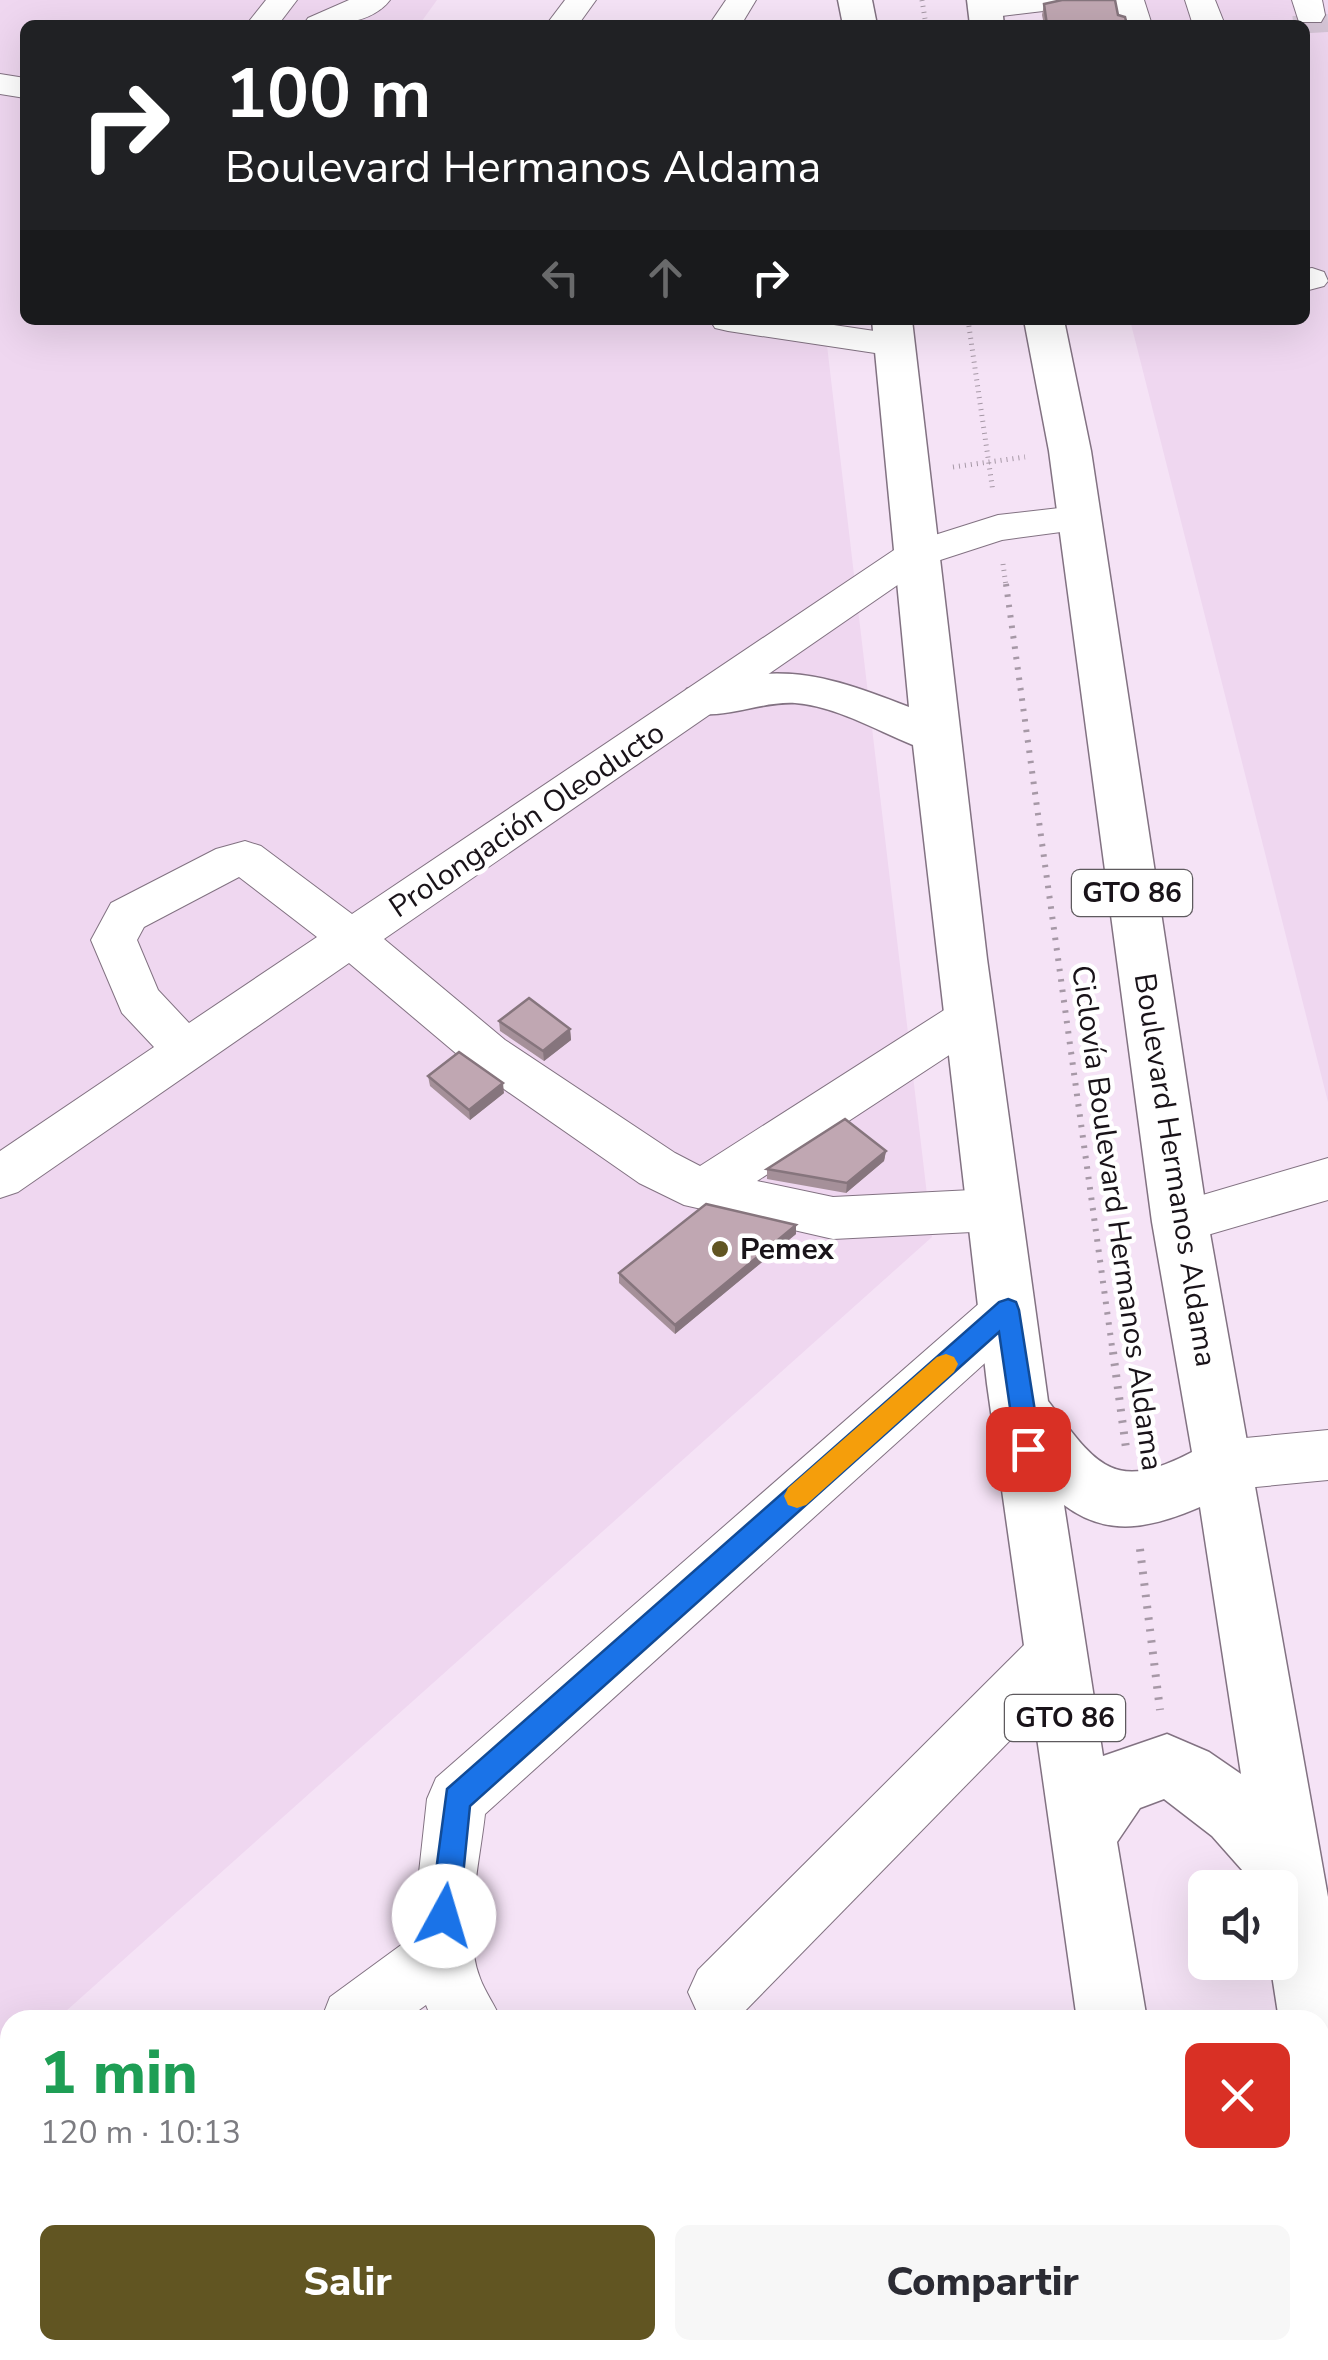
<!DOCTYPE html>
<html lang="es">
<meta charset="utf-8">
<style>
:root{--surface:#fff;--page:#f7f7f7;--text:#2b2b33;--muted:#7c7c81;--accent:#615522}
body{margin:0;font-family:"Nunito Sans",sans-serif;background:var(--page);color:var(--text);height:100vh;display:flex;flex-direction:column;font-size:38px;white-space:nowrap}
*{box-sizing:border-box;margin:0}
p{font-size:32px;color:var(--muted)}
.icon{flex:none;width:55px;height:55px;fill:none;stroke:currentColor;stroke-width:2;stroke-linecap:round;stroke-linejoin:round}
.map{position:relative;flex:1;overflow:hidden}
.panel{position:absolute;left:0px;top:2010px;width:1330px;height:350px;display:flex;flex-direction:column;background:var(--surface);border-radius:30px 30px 0 0;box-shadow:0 10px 40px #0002}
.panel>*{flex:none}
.hud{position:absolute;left:20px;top:20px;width:1290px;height:305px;border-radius:15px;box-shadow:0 10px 40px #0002;background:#202124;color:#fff;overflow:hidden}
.tools{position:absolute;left:1188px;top:1870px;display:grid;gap:20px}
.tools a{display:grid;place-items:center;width:110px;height:110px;border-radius:15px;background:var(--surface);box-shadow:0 10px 40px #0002;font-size:50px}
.pin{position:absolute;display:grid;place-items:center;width:85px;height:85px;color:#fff;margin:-42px;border-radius:20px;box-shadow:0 5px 15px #0006}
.me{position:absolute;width:110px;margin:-55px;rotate:6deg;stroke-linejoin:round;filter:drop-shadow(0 0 8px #0008)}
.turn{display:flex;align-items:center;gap:35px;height:210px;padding:0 40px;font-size:45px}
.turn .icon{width:130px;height:130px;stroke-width:2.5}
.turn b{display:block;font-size:70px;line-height:85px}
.lanes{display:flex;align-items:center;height:95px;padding:0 40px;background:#0003;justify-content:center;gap:50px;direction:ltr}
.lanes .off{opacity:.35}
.round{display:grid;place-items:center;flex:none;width:105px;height:105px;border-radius:15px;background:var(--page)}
.headline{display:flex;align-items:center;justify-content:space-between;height:170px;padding:0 40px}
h1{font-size:60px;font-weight:800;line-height:75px;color:#1e9e55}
.action{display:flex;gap:20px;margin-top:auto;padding:20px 40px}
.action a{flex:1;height:115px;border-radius:15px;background:var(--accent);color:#fff;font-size:40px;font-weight:800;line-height:115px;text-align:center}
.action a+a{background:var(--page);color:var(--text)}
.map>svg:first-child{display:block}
.built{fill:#efd7f0}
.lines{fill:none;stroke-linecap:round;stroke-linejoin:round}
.minor-tunnel{stroke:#d4c4d5;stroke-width:35;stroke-dasharray:35 18;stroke-linecap:butt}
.minor-casing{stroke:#827282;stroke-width:2}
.major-casing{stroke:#827282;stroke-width:3}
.path-far2{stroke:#a698a6;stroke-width:5;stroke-dasharray:1 5;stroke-linecap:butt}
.path-far1{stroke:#a698a6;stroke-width:6;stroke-dasharray:2.5 8;stroke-linecap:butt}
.path{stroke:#a698a6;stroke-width:8;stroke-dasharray:2.5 9;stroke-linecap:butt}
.minor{fill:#fff;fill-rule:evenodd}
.major{fill:#fff;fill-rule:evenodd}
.wall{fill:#a59099}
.shaded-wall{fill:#86757d}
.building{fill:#c0a7b2;stroke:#86757d;stroke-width:2.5}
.route{fill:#1a73e8;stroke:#114b97;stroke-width:2.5}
.slow{fill:#f59e0b}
.poi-dot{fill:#615522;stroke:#fff;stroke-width:4}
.labels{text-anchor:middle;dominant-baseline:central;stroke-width:9;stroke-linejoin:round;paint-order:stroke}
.shield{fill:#fff;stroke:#5e5a5e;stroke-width:2.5}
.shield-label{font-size:28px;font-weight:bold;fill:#191319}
.street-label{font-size:30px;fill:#191319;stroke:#fff}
.poi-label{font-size:30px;font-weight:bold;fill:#191319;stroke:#fff;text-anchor:start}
</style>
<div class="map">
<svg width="1328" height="2360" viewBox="0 0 1328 2360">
<rect width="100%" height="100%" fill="#f5e3f6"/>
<g class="built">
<path d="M0,0H437L419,25H25V320H824L932,1237L56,2020H10V2061L0,2070Z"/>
<path d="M1049,0H1328V1102L1130,320H1305V25H1055Z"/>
</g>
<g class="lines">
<path class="minor-tunnel" d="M1310,15L1311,33"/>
<defs>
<g id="minor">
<path d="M266,0H297L278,25H246Z"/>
<path d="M349,0H390C371,25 332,25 303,25L308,18Z"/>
<path d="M565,0H596L578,25H546Z"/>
<path d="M726,0H756L741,25H709Z"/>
<path d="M984,0H1075L1071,7L1060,9L985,18L974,16L970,9L974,2Z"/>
<path d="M1114,0H1144L1152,25H1120Z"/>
<path d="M1185,0H1215L1225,25H1193Z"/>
<path d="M1292,0H1322L1325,15L1321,22H1299Z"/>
<path d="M0,74L25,78V98L0,94Z"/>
<path d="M1312,268L1324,272L1328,281L1324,286L1305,291V269Z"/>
<path d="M710,320H800L895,334L908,337L913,345L908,353L895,356L728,331L715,328Z"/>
<path d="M1077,506L1091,510L1097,519L1091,528L1002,540L928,564L384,939L505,1040L675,1153L700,1166L952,1005L969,999L986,1005L993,1018L986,1031L757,1181L833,1197L992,1189L1010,1195L1017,1210L1010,1225L992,1231L833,1239L684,1205L639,1183L471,1066L349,963L18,1192L0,1198V1151L154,1047L122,1013L91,940L111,903L216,849L245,841L261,846L352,914L900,546L998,515ZM239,877L317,937L189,1023L158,990L137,940L144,927Z"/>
<path d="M1328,1158V1200L1180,1243L1162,1237L1155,1222L1162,1207Z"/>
<path d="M1008,1287L1026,1294L1034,1310L1026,1326L485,1814C480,1861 462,1933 480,1978C485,1992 495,2005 501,2020H432L426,2005L405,2020H321L330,1997L412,1937L427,1799L436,1778L990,1294Z"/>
<path d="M1328,1430V1480L1224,1490L1205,1483L1197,1465L1205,1447L1224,1440Z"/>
<path d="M1056,1625L1076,1633L1085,1653L1076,1673L742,2014C726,2021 714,2021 698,2014L688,1992L698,1970L1036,1633Z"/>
<path d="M10,2243V2315L0,2319V2247Z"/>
<path d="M748,2350H1047L1042,2360H753Z"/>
</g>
<g id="major">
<path d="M838,0H872L877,25H843Z"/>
<path d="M967,0H1001L1004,25H970Z"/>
<path d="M872,320H912L987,959L1048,1401C1096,1464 1112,1494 1192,1452L1152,1222L1049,451L1024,320H1064L1091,451L1208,1222L1328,1897V2145L1320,2142V2020H1279L1270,1962H1280V1888H1258L1212,1836L1164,1799L1140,1808L1117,1842L1147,2020H1077L987,1384L913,745C876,730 835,706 795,703C758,701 723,722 687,711L680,700L687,689C780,661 822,673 909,707ZM1064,1505C1109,1539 1153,1527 1200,1507L1241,1774L1209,1752L1167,1734L1103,1756Z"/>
<path d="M1127,2350H1203L1205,2360H1129Z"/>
</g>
</defs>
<use href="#minor" class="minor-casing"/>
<use href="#major" class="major-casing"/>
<g class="path-far2">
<path d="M922,0L926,25"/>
<path d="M968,320L993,492"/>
<path d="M953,467L1025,457"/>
<path d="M1003,564L1006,586"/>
</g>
<path class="path-far1" d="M1006,584L1113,1354"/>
<g class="path">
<path d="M1113,1352L1126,1448"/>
<path d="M1140,1549L1160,1710"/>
</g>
<use href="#minor" class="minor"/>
<use href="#major" class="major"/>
</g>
<g class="wall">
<path d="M1044,4L1118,15L1127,25H1044L1042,15Z"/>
<path d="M499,1021L570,1029L571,1040L544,1061L500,1031Z"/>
<path d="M428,1076L504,1093L470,1120L430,1086Z"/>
<path d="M886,1151L884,1161L846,1193L767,1179V1169Z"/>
<path d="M796,1225V1234L675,1334L619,1283V1273Z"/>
</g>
<g class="shaded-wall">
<path d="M570,1029L571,1040L544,1061L543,1051Z"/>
<path d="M503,1083L504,1093L470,1120L469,1110Z"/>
<path d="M886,1151L884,1161L846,1193L847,1183Z"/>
<path d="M796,1225V1234L675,1334V1325Z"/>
</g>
<g class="building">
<path d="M1062,0H1115L1118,15L1125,17L1127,25H1047L1044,4Z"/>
<path d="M529,998L570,1029L543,1051L499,1021Z"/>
<path d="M459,1052L503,1083L469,1110L428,1076Z"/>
<path d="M845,1119L886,1151L847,1183L767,1169Z"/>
<path d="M706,1204L796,1225L675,1325L619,1273Z"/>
</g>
<path class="route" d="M1008,1299L1016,1302L1019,1310L1041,1449L1037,1457L1028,1460L1019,1457L1016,1449L999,1332L470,1806L459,1916L454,1925L444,1930L435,1925L430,1916L447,1789L999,1302Z"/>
<path class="slow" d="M946,1354L954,1357L958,1364L954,1372L806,1505L797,1508L788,1505L784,1496L788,1488L937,1357Z"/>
<circle class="poi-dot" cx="720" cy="1249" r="10"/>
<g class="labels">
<g class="shield">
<rect x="1072" y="870" width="120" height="46" rx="8"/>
<rect x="1005" y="1695" width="120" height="46" rx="8"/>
</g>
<g class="shield-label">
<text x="1132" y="893">GTO 86</text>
<text x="1065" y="1718">GTO 86</text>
</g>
<g class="street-label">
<text transform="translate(527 820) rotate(-34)">Prolongación Oleoducto</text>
<text transform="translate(1175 1170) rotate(81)">Boulevard Hermanos Aldama</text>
<text transform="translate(1117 1218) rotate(82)">Ciclovía Boulevard Hermanos Aldama</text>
</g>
<g class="poi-label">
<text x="740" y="1249">Pemex</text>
</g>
</g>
</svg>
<div class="tools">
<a><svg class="icon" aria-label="sound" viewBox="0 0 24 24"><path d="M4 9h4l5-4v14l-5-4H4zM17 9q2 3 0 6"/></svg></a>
</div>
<div class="pin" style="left:1028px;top:1449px;background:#d93025"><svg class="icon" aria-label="arrive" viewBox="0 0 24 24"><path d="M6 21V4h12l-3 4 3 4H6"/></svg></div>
<svg class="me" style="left:444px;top:1916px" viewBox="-20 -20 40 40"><circle r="19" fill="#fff"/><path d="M0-13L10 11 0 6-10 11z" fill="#1a73e8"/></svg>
<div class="hud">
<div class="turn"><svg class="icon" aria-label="right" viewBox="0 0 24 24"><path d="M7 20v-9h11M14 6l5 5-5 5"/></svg><div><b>100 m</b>Boulevard Hermanos Aldama</div></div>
<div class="lanes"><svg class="icon off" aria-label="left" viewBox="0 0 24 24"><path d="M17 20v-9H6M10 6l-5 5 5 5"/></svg><svg class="icon off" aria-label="ahead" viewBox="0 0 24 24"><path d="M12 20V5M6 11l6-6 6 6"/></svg><svg class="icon" aria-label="right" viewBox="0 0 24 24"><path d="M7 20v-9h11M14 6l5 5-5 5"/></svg></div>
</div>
<section class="panel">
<div class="headline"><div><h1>1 min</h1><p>120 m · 10:13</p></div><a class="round" style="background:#d93025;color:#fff"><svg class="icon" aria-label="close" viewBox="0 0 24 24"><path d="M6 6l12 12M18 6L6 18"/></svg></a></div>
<div class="action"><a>Salir</a><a>Compartir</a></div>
</section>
</div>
